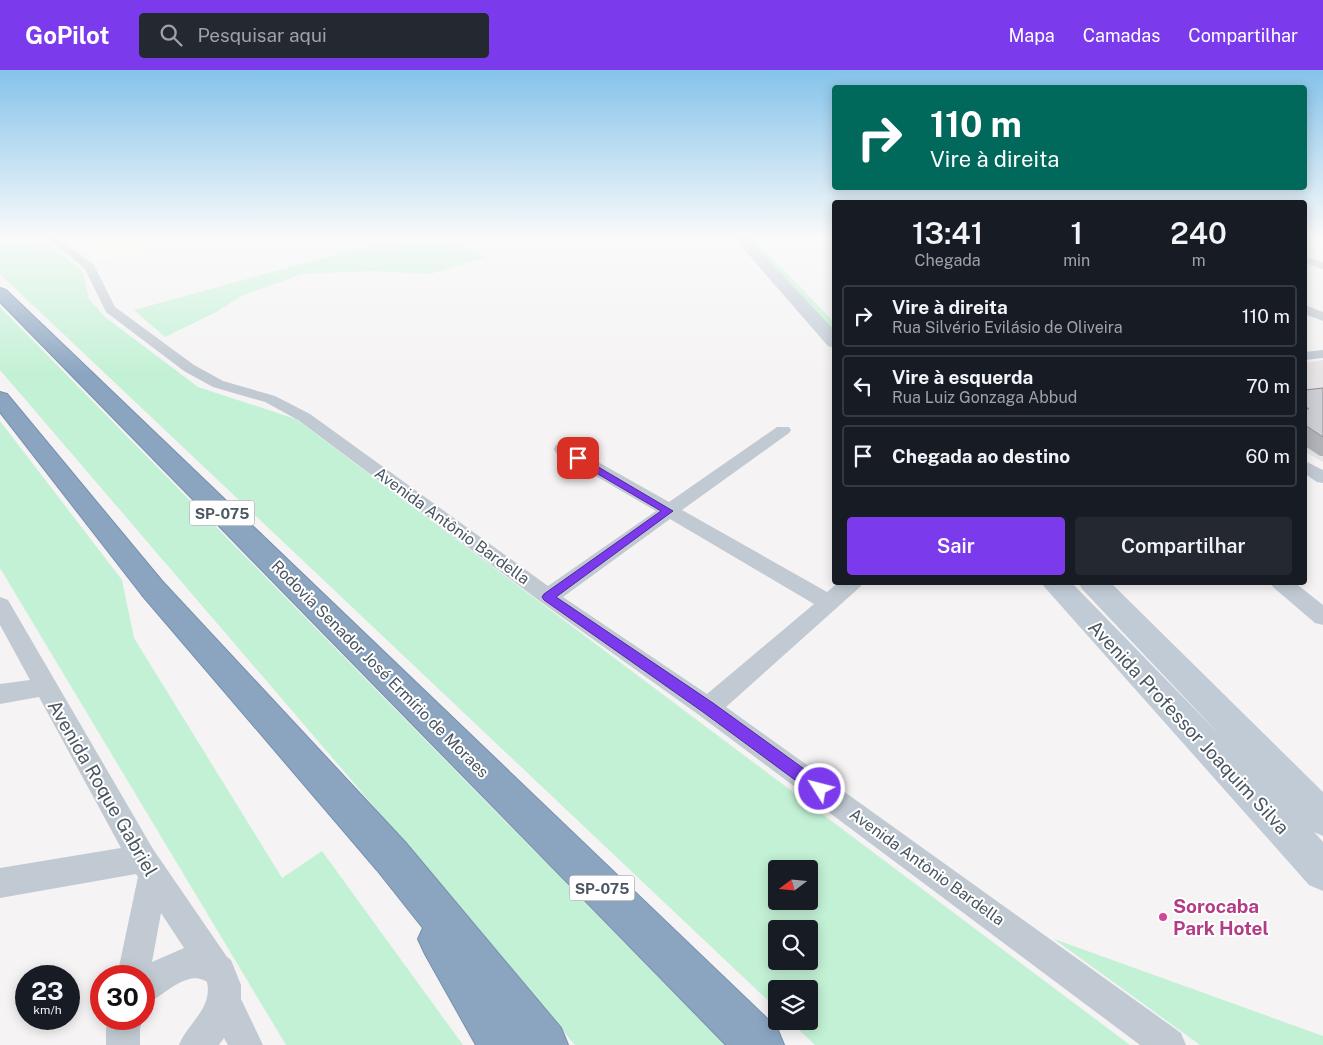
<!DOCTYPE html>
<html lang="pt">
<meta charset="utf-8">
<style>
:root{--surface:#171b24;--page:#242831;--text:#f1f3f6;--muted:#9ea1a6;--line:#363941;--accent:#7c3aed}
body{margin:0;font-family:"Public Sans",sans-serif;background:var(--page);color:var(--text);height:100vh;display:flex;flex-direction:column;font-size:19px;white-space:nowrap}
*{box-sizing:border-box;margin:0}
p{font-size:16px;color:var(--muted)}
.icon{flex:none;width:28px;height:28px;fill:none;stroke:currentColor;stroke-width:2;stroke-linecap:round;stroke-linejoin:round}
.map{position:relative;flex:1;overflow:hidden}
.side{position:absolute;left:832px;top:130px;width:475px;height:385px;display:flex;flex-direction:column;background:var(--surface);border-radius:5px;box-shadow:0 2px 12px #0003}
.side>*{flex:none}
.top-card{position:absolute;left:832px;top:15px;width:475px;height:105px;border-radius:5px;box-shadow:0 2px 12px #0003;background:#00695c;color:#fff;overflow:hidden}
.needle{width:32px;rotate:254deg}
.buttons{position:absolute;left:768px;top:790px;display:grid;gap:10px}
.buttons a{display:grid;place-items:center;width:50px;height:50px;border-radius:5px;background:var(--surface);box-shadow:0 2px 12px #0003;font-size:25px}
.speed{position:absolute;left:15px;top:895px;display:flex;gap:10px;font-size:25px;font-weight:700;text-align:center}
.speed>*{display:grid;place-content:center;width:65px;height:65px;border-radius:50%;background:var(--surface);box-shadow:0 2px 12px #0003;line-height:1}
.speed small{font-size:12px;font-weight:400}
.speed .limit{border:8px solid #d22;background:#fff;color:#111}
.pin{position:absolute;display:grid;place-items:center;width:42px;height:42px;color:#fff;margin:-21px;border-radius:10px;box-shadow:0 2px 8px #0006}
.me{position:absolute;width:55px;margin:-28px;rotate:306deg;stroke-linejoin:round;filter:drop-shadow(0 0 4px #0008)}
.turn{display:flex;align-items:center;gap:18px;height:105px;padding:0 15px;font-size:22px}
.turn .icon{width:65px;height:65px;stroke-width:2.5}
.turn b{display:block;font-size:35px;line-height:42px}
.eta{display:flex;justify-content:space-evenly;align-items:center;height:85px;text-align:center}
.eta b{font-size:30px;font-weight:600;line-height:35px}
.button{display:flex;gap:10px;margin-top:auto;padding:10px 15px}
.button a{flex:1;height:58px;border-radius:5px;background:var(--accent);color:#fff;font-size:20px;font-weight:600;line-height:58px;text-align:center}
.button a+a{background:var(--page);color:var(--text)}
ul{padding:0;list-style:none}
li{display:flex;align-items:center;gap:15px;height:62px;margin:0 10px 8px;padding:0 5px;border:2px solid var(--line);border-radius:5px}
li div{flex:1}
li b{display:block;font-size:19px}
li em{font-style:normal}
header{display:flex;align-items:center;gap:30px;box-sizing:border-box;height:70px;padding:0 25px;background:var(--accent);color:#fff}
header strong{font-size:24px}
nav{display:flex;gap:28px;margin-inline-start:auto;font-size:18px}
.search{width:350px;height:45px;background:var(--page);display:flex;align-items:center;gap:12px;box-sizing:border-box;padding:0 18px;border-radius:5px;color:var(--muted);font-size:19px}
.map>svg:first-child{display:block}
.commercial{fill:#fdf9ef}
.education{fill:#e6e4e5}
.green{fill:#c3f1d5;fill-rule:evenodd}
.lines{fill:none;stroke-linecap:round;stroke-linejoin:round}
.highway-casing{stroke:#7690ad;stroke-width:2}
.street{fill:#c1cad2;fill-rule:evenodd}
.secondary{fill:#c1cbd6;fill-rule:evenodd}
.highway{fill:#8ba5c1;fill-rule:evenodd}
.wall{fill:#b0b2b7}
.building{fill:#cdcfd5;stroke:#909195}
.route{fill:#7c3aed;stroke:#51269a}
.hotel-dot{fill:#d1479c;stroke:#fff;stroke-width:2}
.labels{text-anchor:middle;dominant-baseline:central;stroke-width:4;stroke-linejoin:round;paint-order:stroke}
.shield{fill:#fff;stroke:#808990;stroke-width:1}
.shield-label{font-size:15px;font-weight:bold;fill:#4a5661}
.street-label{font-size:16px;fill:#4a5661;stroke:#fff}
.near-street-label{font-size:19px;fill:#4a5661;stroke:#fff}
.near-hotel-label{font-size:19px;font-weight:bold;fill:#b23c85;stroke:#fff;text-anchor:start}
</style>
<header>
<strong>GoPilot</strong>
<div class="search"><svg class="icon" aria-label="search" viewBox="0 0 24 24"><circle cx="10" cy="10" r="6"/><path d="M15 15l6 6"/></svg>Pesquisar aqui</div>
<nav><a>Mapa</a><a>Camadas</a><a>Compartilhar</a></nav>
</header>
<div class="map">
<svg width="1323" height="975" viewBox="0 0 1323 975">
<rect width="100%" height="100%" fill="#f5f3f3"/>
<path class="commercial" d="M73,168H194L188,172L97,192L85,178Z"/>
<path class="education" d="M1323,290V392L1305,382V293Z"/>
<g class="green">
<path d="M0,168H42H41L43,171L82,200L89,229L105,247L198,317L296,349L1130,975H815L790,951H809V919H776V938L0,204ZM776,799H809V831H776ZM776,859H809V891H776Z"/>
<path d="M396,168H445L486,187L430,204L374,201L302,204L241,226L218,241L165,267L134,240Z"/>
<path d="M746,168H753L835,253V266Z"/>
<path d="M0,237L725,975H575L342,699L0,300Z"/>
<path d="M0,351L122,510L134,568L282,808L322,781L463,975H286L0,498Z"/>
<path d="M1054,869L1323,966V975H1200Z"/>
</g>
<g class="lines">
<defs>
<g id="highway">
<path d="M0,218L6,220L777,958L784,975H726L0,232Z"/>
<path d="M0,322L7,324L162,511L405,772L561,958L568,975H476L425,884L418,869L423,858L377,800L142,525L0,342Z"/>
</g>
</defs>
<use href="#highway" class="highway-casing"/>
<g class="street">
<path d="M48,168H59L94,195L115,237L194,295L223,311L275,326L310,344L548,516L656,441L556,383L554,379L556,375H568L669,432L777,357H789L791,360L789,363L682,440L827,522L839,512H863L860,517L726,637L1181,963L1186,975H1140L699,645L541,532L298,350L265,332L213,317L184,301L106,242L85,199ZM670,449L814,534L707,624L563,527Z"/>
<path d="M1305,186L1323,192V199L1305,193Z"/>
<path d="M1305,235L1323,242V251L1305,244Z"/>
<path d="M1323,280V288L1305,290V282Z"/>
<path d="M1305,391L1323,400V413L1317,412L1305,404Z"/>
<path d="M1270,512H1294L1323,535V555L1315,553L1273,517Z"/>
<path d="M0,527L8,530L153,779L227,887L231,890L241,915V929L263,975H228L224,968L219,975H179C187,954 213,938 207,912C187,898 163,927 144,935V906H117L138,807L136,804L0,828V798L121,778L39,627L0,634V614L30,610L0,555ZM161,843L184,878L152,892Z"/>
<path d="M109,949H143L140,958V975H106V958Z"/>
</g>
<g class="secondary">
<path d="M734,168H748L835,261V278L828,276Z"/>
<path d="M1040,512H1071L1221,666L1082,519L1078,512H1110L1323,722V766L1314,762L1323,772V821L1309,815Z"/>
</g>
<use href="#highway" class="highway"/>
</g>
<path class="wall" d="M1323,318V386H1320L1305,376V320Z"/>
<path class="building" d="M1323,318V367L1305,355V339H1309L1305,336V320Z"/>
<linearGradient id="sky" x2="0" y2="1"><stop stop-color="#85c3ea"/><stop offset="0.55" stop-color="#fafafa"/><stop offset="1" stop-color="#fafafa" stop-opacity="0"/></linearGradient>
<rect width="1323" height="304" fill="url(#sky)"/>
<path class="route" d="M578,385L673,441L556,527L713,633L825,714L827,719L825,724L820,726L814,724L703,642L544,530L542,527L544,524L661,441L574,390V386Z"/>
<circle class="hotel-dot" cx="1163" cy="847" r="5"/>
<g class="labels">
<g class="shield">
<rect x="189.5" y="430.5" width="65" height="25" rx="4"/>
<rect x="569.5" y="805.5" width="65" height="25" rx="4"/>
</g>
<g class="shield-label">
<text x="222" y="443">SP-075</text>
<text x="602" y="818">SP-075</text>
</g>
<g class="street-label">
<text transform="translate(452 456) rotate(36)">Avenida Antônio Bardella</text>
<text transform="translate(380 599) rotate(45)">Rodovia Senador José Ermírio de Moraes</text>
<text transform="translate(927 797) rotate(36)">Avenida Antônio Bardella</text>
</g>
<g class="near-street-label">
<text transform="translate(1189 657) rotate(47)">Avenida Professor Joaquim Silva</text>
<text transform="translate(103 718) rotate(60)">Avenida Roque Gabriel</text>
</g>
<g class="near-hotel-label">
<text x="1173" y="836">Sorocaba<tspan x="1173" dy="22">Park Hotel</tspan></text>
</g>
</g>
</svg>
<div class="buttons">
<a><svg class="needle" viewBox="-14 -14 28 28"><path d="M0-13l5 13h-10z" fill="#e53935"/><path d="M0 13l5-13h-10z" fill="#9ea1a6"/></svg></a>
<a><svg class="icon" aria-label="search" viewBox="0 0 24 24"><circle cx="10" cy="10" r="6"/><path d="M15 15l6 6"/></svg></a>
<a><svg class="icon" aria-label="layers" viewBox="0 0 24 24"><path d="M12 4l9 5-9 5-9-5zM3 14l9 5 9-5"/></svg></a>
</div>
<div class="speed"><div>23<small>km/h</small></div><div class="limit">30</div></div>
<div class="pin" style="left:578px;top:388px;background:#d93025"><svg class="icon" aria-label="arrive" viewBox="0 0 24 24"><path d="M6 21V4h12l-3 4 3 4H6"/></svg></div>
<svg class="me" style="left:820px;top:719px" viewBox="-20 -20 40 40"><circle r="17" fill="#7c3aed" stroke="#fff" stroke-width="3"/><path d="M0-11L8 9 0 5-8 9z" fill="#fff"/></svg>
<div class="top-card">
<div class="turn"><svg class="icon" aria-label="right" viewBox="0 0 24 24"><path d="M7 20v-9h11M14 6l5 5-5 5"/></svg><div><b>110 m</b>Vire à direita</div></div>
</div>
<section class="side">
<div class="eta">
<div><b>13:41</b><p>Chegada</p></div>
<div><b>1</b><p>min</p></div>
<div><b>240</b><p>m</p></div>
</div>
<ul>
<li><svg class="icon" aria-label="right" viewBox="0 0 24 24"><path d="M7 20v-9h11M14 6l5 5-5 5"/></svg><div><b>Vire à direita</b><p>Rua Silvério Evilásio de Oliveira</p></div><em>110 m</em></li>
<li><svg class="icon" aria-label="left" viewBox="0 0 24 24"><path d="M17 20v-9H6M10 6l-5 5 5 5"/></svg><div><b>Vire à esquerda</b><p>Rua Luiz Gonzaga Abbud</p></div><em>70 m</em></li>
<li><svg class="icon" aria-label="arrive" viewBox="0 0 24 24"><path d="M6 21V4h12l-3 4 3 4H6"/></svg><div><b>Chegada ao destino</b></div><em>60 m</em></li>
</ul>
<div class="button"><a>Sair</a><a>Compartilhar</a></div>
</section>
</div>
